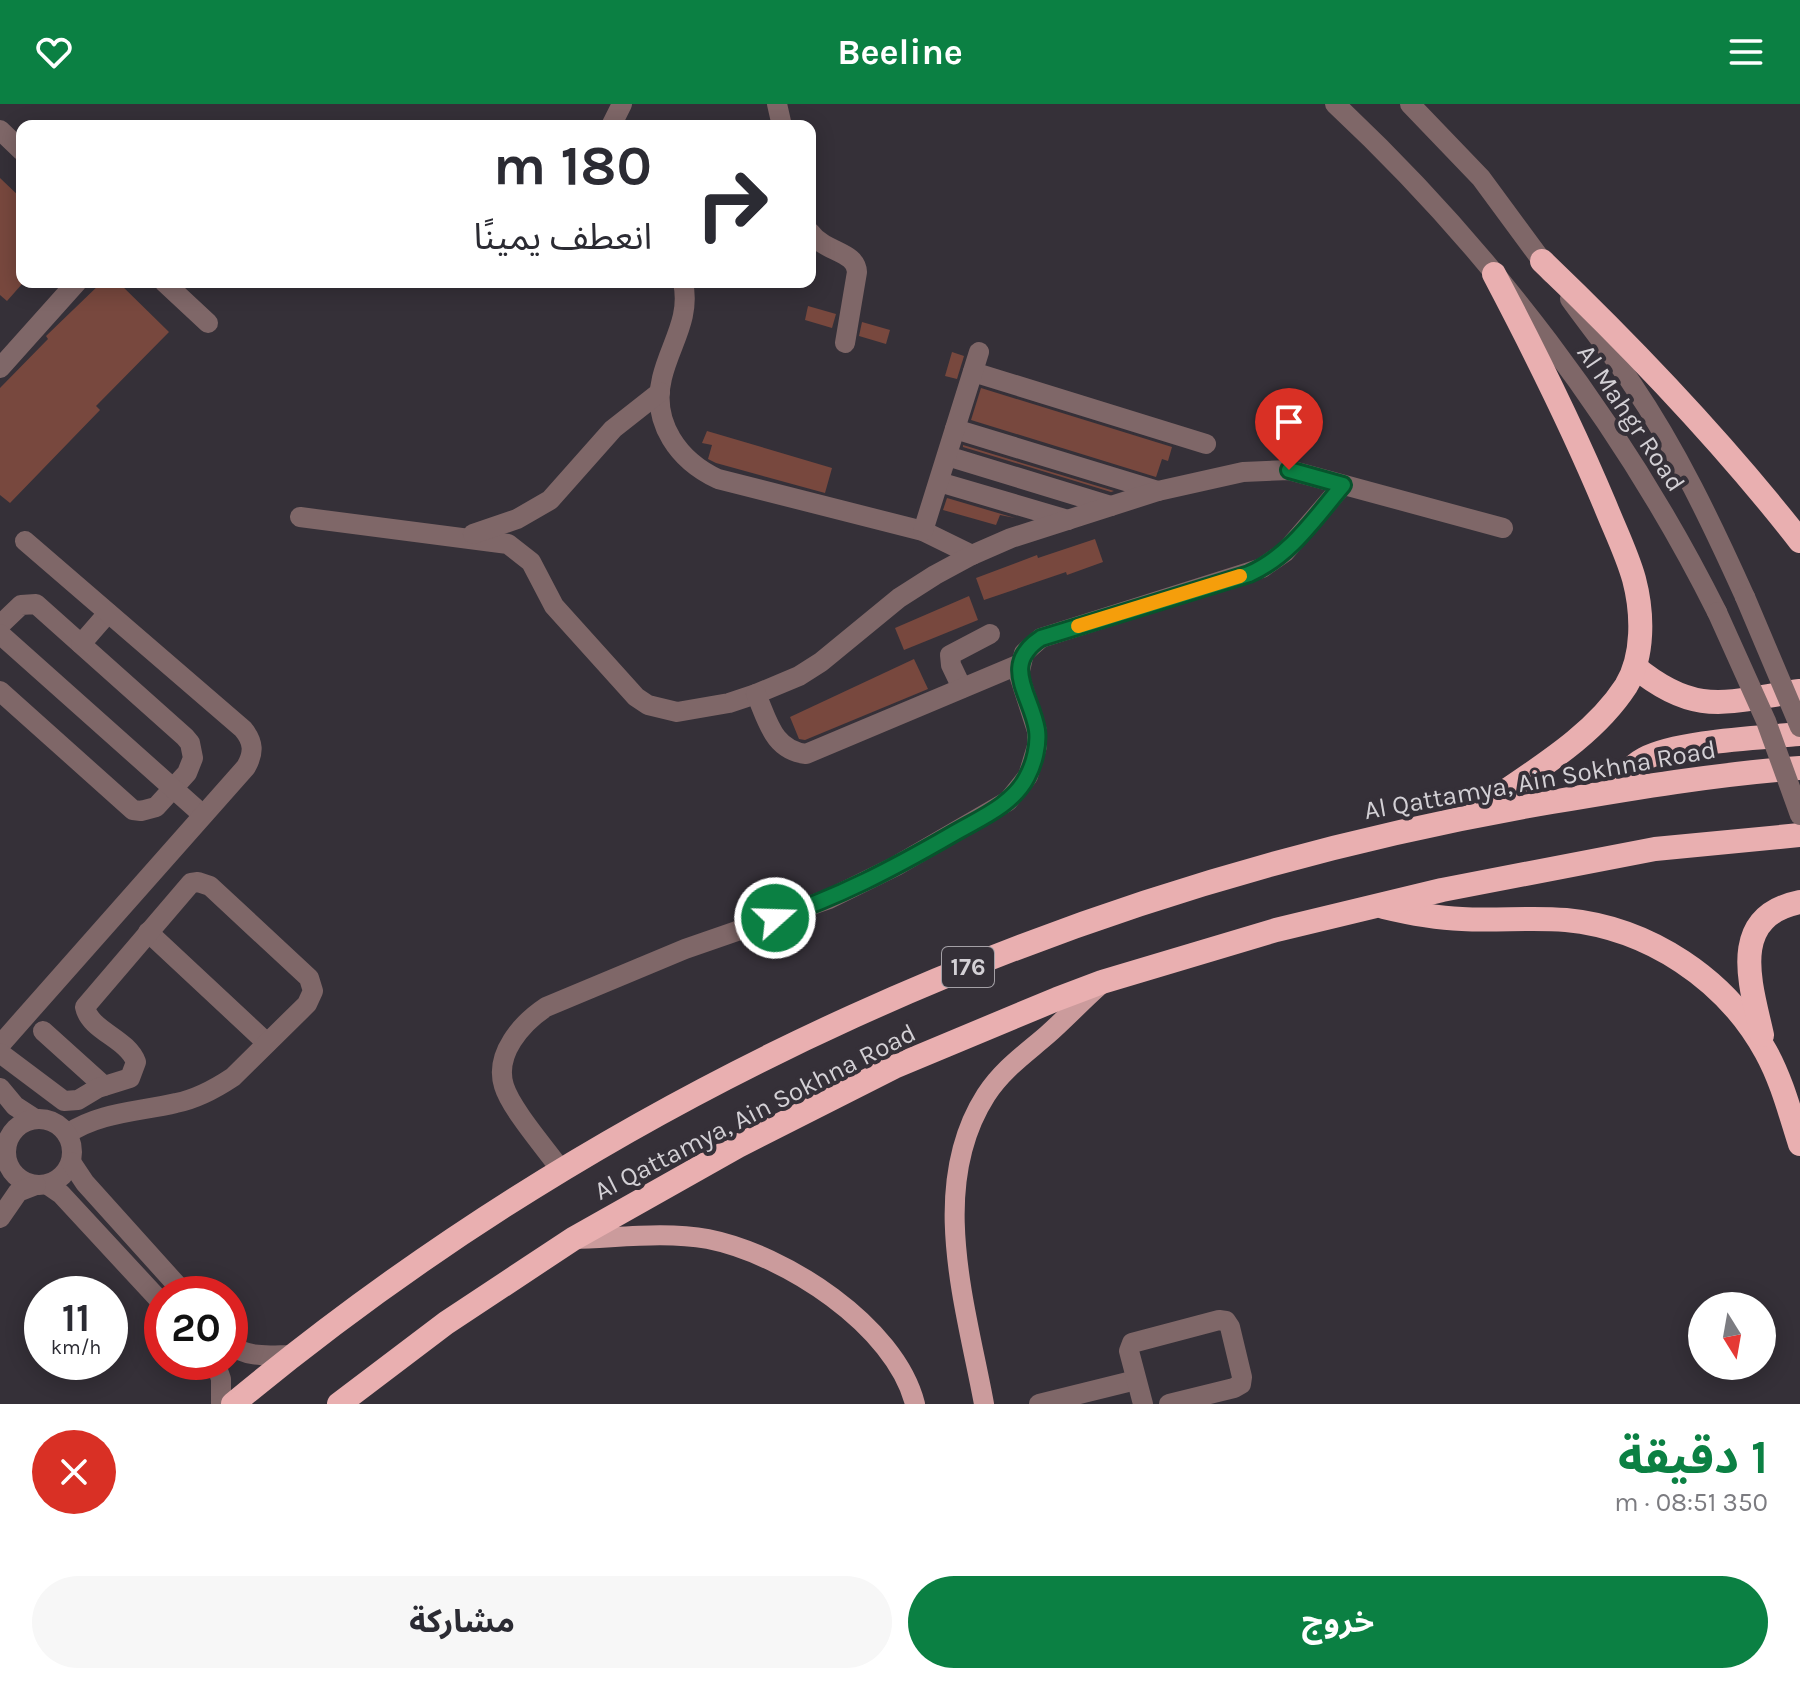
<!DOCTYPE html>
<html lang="ar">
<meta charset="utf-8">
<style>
:root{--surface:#fff;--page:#f7f7f7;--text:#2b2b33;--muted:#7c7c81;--accent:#0b8043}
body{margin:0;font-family:Karla,"Noto Sans Arabic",sans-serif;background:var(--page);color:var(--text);direction:rtl;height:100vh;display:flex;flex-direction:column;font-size:30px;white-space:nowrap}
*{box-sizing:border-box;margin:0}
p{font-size:26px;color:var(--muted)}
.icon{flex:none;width:44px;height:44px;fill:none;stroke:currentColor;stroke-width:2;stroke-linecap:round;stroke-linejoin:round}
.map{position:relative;height:1300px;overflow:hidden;direction:ltr}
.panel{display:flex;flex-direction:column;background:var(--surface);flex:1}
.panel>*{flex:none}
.guide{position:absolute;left:16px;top:16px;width:800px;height:168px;border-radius:16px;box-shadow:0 4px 20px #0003;direction:rtl;background:#fff;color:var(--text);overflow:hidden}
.needle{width:52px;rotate:169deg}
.buttons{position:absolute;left:1688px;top:1188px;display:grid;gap:16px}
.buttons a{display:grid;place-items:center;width:88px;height:88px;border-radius:50%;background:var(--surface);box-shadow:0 4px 20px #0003;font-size:40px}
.speed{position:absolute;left:24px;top:1172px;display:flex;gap:16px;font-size:40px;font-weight:700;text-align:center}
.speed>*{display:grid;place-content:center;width:104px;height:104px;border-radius:50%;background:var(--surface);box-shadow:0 4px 20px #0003;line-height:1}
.speed small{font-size:20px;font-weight:400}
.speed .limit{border:12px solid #d22;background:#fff;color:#111}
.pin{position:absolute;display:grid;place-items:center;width:68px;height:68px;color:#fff;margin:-82px -34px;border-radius:50% 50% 50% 0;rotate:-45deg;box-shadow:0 0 8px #0007}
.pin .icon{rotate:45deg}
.me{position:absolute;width:88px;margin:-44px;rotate:70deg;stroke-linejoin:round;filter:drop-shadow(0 0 6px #0008)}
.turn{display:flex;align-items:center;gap:28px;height:168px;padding:0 32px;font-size:36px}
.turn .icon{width:104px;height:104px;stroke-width:2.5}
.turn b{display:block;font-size:56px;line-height:68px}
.round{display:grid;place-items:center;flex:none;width:84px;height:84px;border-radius:42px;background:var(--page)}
.headline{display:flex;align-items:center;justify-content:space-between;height:136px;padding:0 32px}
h1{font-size:48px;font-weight:700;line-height:60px;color:var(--accent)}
.action{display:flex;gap:16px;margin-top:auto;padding:16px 32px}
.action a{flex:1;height:92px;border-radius:48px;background:var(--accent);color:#fff;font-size:32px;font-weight:700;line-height:92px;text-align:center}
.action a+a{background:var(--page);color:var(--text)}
header{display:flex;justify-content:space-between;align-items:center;height:104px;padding:0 32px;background:var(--accent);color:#fff;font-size:36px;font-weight:700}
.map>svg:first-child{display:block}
.building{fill:#78483e}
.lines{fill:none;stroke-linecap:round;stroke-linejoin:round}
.minor{stroke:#7f6768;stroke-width:20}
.major{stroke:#cb9b9c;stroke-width:20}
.highway{stroke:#e9afb0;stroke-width:24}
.minor-bridge{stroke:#7f6768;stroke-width:20}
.route-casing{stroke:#07532c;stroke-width:20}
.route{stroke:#0b8043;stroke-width:14}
.slow{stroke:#f59e0b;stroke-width:14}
.labels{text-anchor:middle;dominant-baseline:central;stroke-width:8;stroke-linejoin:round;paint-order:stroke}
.shield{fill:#353038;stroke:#a4a0a6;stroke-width:2}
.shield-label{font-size:24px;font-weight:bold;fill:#d3d0d5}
.street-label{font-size:26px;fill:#d3d0d5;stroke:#353038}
</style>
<header><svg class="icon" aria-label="menu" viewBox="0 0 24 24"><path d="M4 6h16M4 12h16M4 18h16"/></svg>Beeline<svg class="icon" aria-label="heart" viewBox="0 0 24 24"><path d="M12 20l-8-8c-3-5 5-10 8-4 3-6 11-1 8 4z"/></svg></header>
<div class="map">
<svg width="1800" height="1300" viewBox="0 0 1800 1300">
<rect width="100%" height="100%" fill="#353038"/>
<g class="building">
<path d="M0,74L22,95V180L7,197L0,191Z"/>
<path d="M102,178H118L169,228L96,302L100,306L10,399L0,391V284L48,235L46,232Z"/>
<path d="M808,202L836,210L832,224L805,216Z"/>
<path d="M862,218L890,226L886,240L859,232Z"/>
<path d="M952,248L964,252L957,275L945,272Z"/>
<path d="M981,284L1172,343L1168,357L1162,355L1156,373L971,316Z"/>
<path d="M707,327L832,364L825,389L716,359L708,355L712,341L702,339Z"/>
<path d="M963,341L1114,387L1111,388L963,343Z"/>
<path d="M947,394L1015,414L1000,411L996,421L943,406Z"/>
<path d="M1095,435L1103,458L1067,471L1066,468L984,496L976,474L1037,451L1038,454Z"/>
<path d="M969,492L978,516L904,546L895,524Z"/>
<path d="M914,555L928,585L805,636L799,635L790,613Z"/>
</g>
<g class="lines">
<g class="minor">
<path d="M777,0L782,22"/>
<path d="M1335,0C1489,144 1623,320 1717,508"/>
<path d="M1410,0L1481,74L1551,169"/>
<path d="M611,22L622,0"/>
<path d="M0,26L22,47"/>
<path d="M810,128C825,149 856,147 857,168L845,239"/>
<path d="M164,178L208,219"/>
<path d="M683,178C691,215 670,240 662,274C651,319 679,357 718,375L923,427L972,451"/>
<path d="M1570,195C1590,223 1613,251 1632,280C1677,346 1712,420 1745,493"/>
<path d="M0,264L77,178"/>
<path d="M973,268L1206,340"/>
<path d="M955,325L1158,387"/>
<path d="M947,352L1111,402"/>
<path d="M939,378L1068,416"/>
<path d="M300,413L508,440L531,458L554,502L636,593L648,601L677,608L729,599L756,590L799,572L821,558L899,494L935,471L972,451L1011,434L1158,387L1243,368L1289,366L1503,424"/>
<path d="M923,427L979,248"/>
<path d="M473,430L517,415L550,396L613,325L660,288"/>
<path d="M0,521L21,501L36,500L185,633L190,639L193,654L187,669L156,703L141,707L133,706L0,587"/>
<path d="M0,530L203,711"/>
<path d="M81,540L108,509"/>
<path d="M962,584L951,561L950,551L990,530"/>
<path d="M756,590C768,617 773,646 806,650L1020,560"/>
<path d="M148,828L267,939"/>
<path d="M43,927L104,982"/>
<path d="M0,941L246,663C254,649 254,638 243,625L25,437"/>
<path d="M0,949L64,997L78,996L98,984L130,974L136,958C127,934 90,927 85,903L191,779L198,778L210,782L309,874L313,887L307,900L233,973C215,985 197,995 176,999C138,1008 100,1008 67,1030"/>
<path d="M0,984L15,1002L35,1015"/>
<circle cx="39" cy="1048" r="33"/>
<path d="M71,1058L85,1079L185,1190"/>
<path d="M561,1066C546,1045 511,1005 504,982C494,950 522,919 546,903L685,845L829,795L896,762L1008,697L1028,672L1037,642V627L1019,571L1024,549L1041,534L1262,464L1285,448L1343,381"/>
<path d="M48,1081L61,1090L162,1199"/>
<path d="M0,1114L18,1088L36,1081"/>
<path d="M230,1240C248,1255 270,1251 292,1251"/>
<path d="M215,1258L221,1275V1300"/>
<path d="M1039,1300L1136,1276"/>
<path d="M1143,1300L1129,1247L1132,1239L1219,1216L1226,1217L1230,1223L1242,1273L1241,1280L1234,1284L1169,1300"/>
</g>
<g class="major">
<path d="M573,1135C617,1134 664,1127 708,1135C784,1150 895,1221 915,1300"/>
<path d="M984,1300C966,1202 927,1083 986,991C1002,966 1025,950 1047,931C1065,915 1082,897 1100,881"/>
</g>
<g class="highway">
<path d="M1542,157C1634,245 1722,337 1800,437"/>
<path d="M1635,563C1697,614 1728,597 1800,587"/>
<path d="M1615,687C1622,674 1631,662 1644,655C1678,637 1760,634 1800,630"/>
<path d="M1477,707C1528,670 1591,636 1626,582C1644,552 1643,509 1634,475C1627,450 1615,426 1605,401C1572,322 1534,246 1494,170"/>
<path d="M1384,803C1409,809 1435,814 1462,815C1496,817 1531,813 1566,816C1649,824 1726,875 1766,948C1782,977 1790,1009 1800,1040"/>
<path d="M1762,931C1751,881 1727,813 1800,798"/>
<path d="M233,1300C610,987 1070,780 1552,698C1634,684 1717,670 1800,664"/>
<path d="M339,1300L446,1219L573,1135L738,1042L894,963L1057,895L1102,878L1276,826L1442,786L1655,745L1800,731"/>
</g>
<g class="minor-bridge">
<path d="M1745,493L1800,623"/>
<path d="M1717,508L1766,617L1800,711"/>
</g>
</g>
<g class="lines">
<defs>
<path id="route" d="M775,814C837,794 894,764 951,731C978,715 1012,702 1027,673C1034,660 1039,641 1037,626C1031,590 1000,561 1041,534L1249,470C1290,452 1315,414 1343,381L1289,366"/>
</defs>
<use href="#route" class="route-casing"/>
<use href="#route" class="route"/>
<path class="slow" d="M1078,522L1240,472"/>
</g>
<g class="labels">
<rect class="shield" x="942" y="843" width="52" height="40" rx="6"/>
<g class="shield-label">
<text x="968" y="863">176</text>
</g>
<g class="street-label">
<text transform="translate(1631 314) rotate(56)">Al Mahgr Road</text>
<text transform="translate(1540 676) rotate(-10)">Al Qattamya, Ain Sokhna Road</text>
<text transform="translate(755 1008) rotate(-27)">Al Qattamya, Ain Sokhna Road</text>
</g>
</g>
</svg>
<div class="buttons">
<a><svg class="needle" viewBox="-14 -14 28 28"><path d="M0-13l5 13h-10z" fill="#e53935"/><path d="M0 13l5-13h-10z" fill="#7c7c81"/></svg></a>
</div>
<div class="speed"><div>11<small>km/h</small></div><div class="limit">20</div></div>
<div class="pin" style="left:1289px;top:366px;background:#d93025"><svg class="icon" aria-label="arrive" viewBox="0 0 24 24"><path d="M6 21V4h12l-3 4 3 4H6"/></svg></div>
<svg class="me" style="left:775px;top:814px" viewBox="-20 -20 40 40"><circle r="17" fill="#0b8043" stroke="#fff" stroke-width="3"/><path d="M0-11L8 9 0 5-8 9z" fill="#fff"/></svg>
<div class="guide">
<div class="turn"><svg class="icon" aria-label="right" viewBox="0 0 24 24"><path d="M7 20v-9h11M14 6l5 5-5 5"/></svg><div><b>180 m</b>انعطف يمينًا</div></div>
</div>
</div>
<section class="panel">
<div class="headline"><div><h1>1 دقيقة</h1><p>350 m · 08:51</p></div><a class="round" style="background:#d93025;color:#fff"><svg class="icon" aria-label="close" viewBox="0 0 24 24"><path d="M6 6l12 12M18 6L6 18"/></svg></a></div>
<div class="action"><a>خروج</a><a>مشاركة</a></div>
</section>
